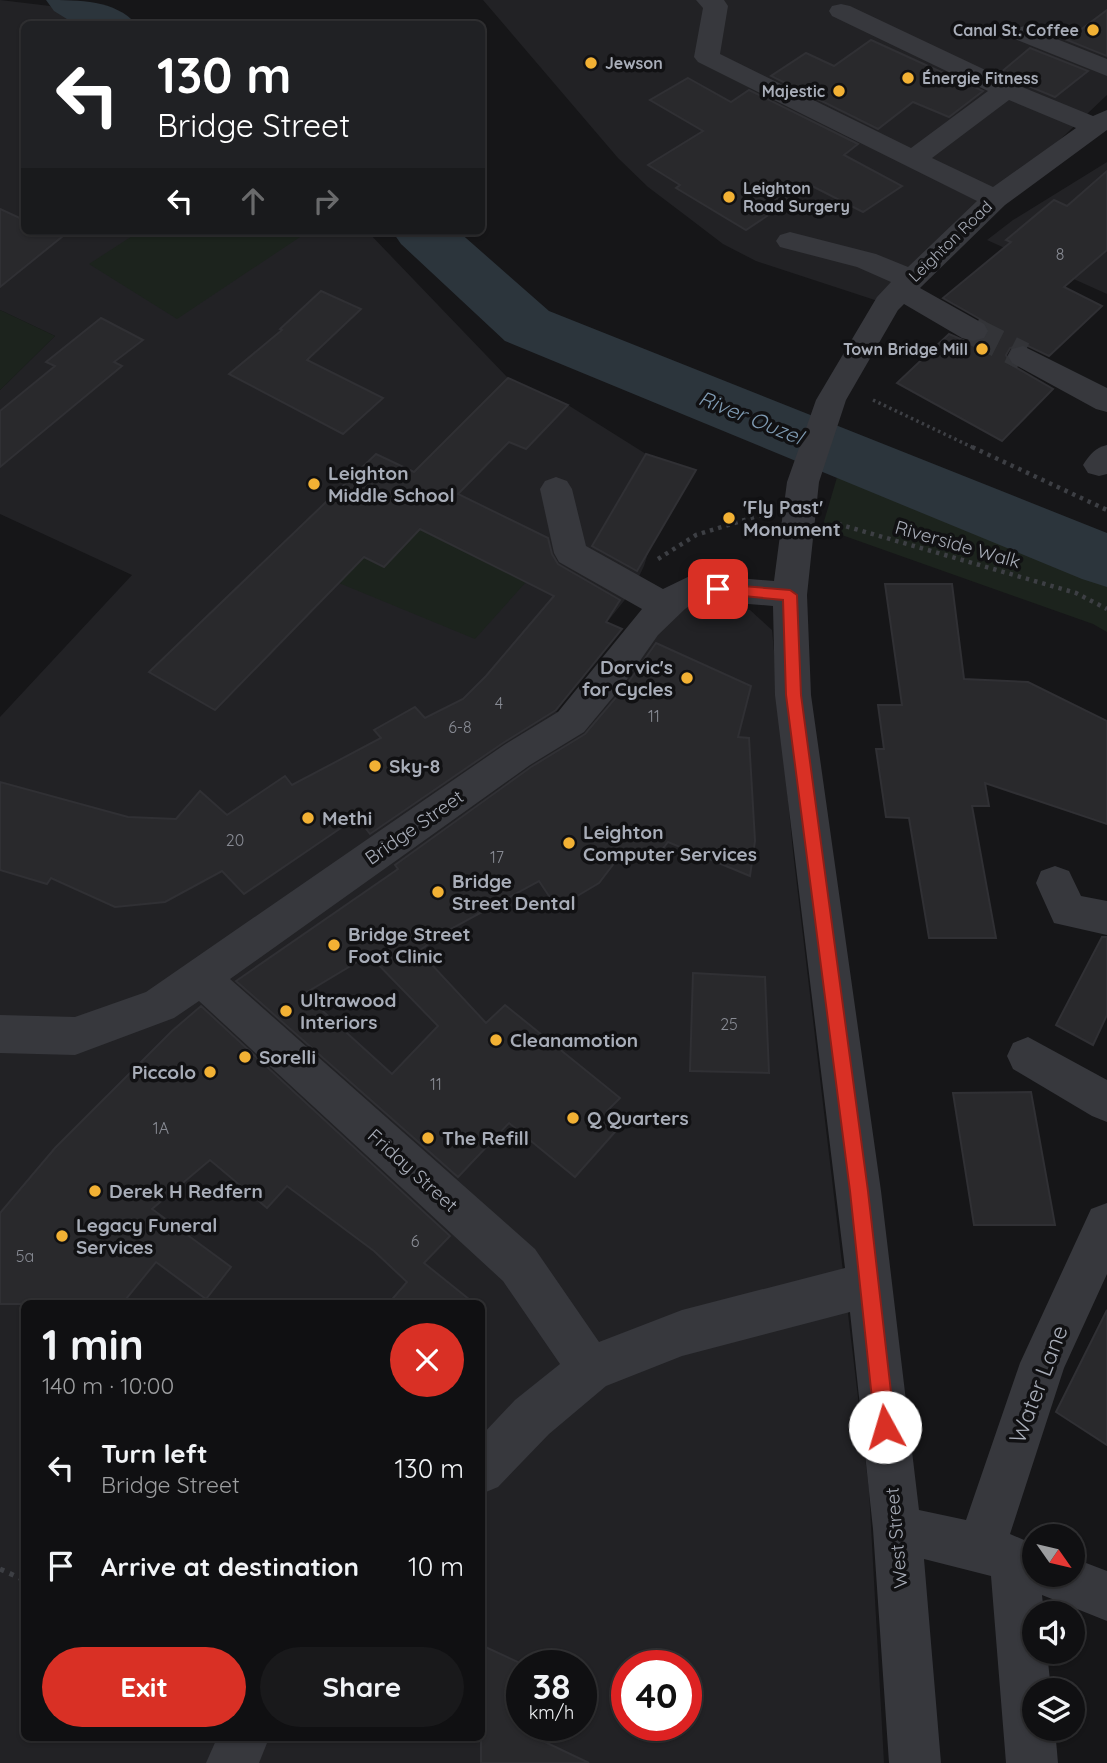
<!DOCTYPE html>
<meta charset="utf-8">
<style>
:root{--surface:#101012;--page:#19191b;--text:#f1f3f6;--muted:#9c9d9f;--line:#303032;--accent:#d93025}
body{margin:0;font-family:Quicksand,sans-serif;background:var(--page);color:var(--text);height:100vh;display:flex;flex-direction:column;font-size:26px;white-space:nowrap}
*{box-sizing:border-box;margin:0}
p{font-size:23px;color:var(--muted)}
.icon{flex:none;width:38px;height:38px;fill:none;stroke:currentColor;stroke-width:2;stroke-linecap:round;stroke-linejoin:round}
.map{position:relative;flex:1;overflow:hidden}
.side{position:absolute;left:21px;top:1300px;width:464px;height:441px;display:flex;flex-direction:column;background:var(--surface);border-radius:10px;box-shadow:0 2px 5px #0004,0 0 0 2px var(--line)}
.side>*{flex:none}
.guide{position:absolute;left:21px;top:21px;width:464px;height:214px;border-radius:10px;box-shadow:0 2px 5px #0004,0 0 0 2px var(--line);background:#202124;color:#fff;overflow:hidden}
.needle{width:46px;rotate:124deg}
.controls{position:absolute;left:1022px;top:1524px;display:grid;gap:14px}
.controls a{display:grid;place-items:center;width:63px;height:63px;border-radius:50%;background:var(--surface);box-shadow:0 2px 5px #0004,0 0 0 2px var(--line);font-size:35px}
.speed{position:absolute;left:506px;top:1650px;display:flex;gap:14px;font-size:35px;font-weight:700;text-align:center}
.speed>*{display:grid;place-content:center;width:91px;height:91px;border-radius:50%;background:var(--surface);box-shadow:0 2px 5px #0004,0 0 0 2px var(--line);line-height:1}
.speed small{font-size:18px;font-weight:400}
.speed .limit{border:10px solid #d22;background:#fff;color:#111}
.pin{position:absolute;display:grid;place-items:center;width:60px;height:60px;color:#fff;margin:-30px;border-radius:14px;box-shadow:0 4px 10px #0006}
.me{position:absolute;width:77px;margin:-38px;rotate:354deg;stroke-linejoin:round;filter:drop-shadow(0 0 5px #0008)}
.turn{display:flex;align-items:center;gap:24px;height:147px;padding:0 21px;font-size:32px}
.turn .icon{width:91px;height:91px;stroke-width:2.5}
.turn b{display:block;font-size:49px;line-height:60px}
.lanes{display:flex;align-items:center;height:66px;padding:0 21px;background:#0003;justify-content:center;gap:35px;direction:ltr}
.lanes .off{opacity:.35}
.round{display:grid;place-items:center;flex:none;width:74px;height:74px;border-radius:37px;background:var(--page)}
.summary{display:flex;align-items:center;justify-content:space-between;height:119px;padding:0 21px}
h1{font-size:42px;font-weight:700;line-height:52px}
.action{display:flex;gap:14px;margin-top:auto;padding:14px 21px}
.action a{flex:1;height:80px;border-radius:42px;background:var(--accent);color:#fff;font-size:28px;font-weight:700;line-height:80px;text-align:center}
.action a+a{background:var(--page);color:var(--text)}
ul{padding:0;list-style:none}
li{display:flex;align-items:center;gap:21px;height:98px;padding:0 21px}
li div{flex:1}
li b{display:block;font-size:26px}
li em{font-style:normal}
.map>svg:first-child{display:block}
.built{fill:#222225;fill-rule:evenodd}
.green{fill:#1c231d}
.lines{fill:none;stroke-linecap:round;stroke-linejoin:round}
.river{fill:#2c353c;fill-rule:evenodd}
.building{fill:#29292c;stroke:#303034;stroke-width:2;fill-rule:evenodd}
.minor-tunnel{stroke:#333438;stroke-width:28;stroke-dasharray:28 14;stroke-linecap:butt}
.path-far2{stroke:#3d3f44;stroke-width:3.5;stroke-dasharray:2.5 3.5;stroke-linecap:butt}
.path-far1{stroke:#3d3f44;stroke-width:4.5;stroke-dasharray:3.5 5;stroke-linecap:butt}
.path{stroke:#3d3f44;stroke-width:5;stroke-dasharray:4.5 6;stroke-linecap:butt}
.minor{fill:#37383d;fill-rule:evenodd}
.route{fill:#d93025;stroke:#8d1f18;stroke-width:2}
.poi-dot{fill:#f2b134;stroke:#111113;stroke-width:2.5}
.labels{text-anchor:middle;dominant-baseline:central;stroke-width:7;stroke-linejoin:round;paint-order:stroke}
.far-poi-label{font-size:16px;font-weight:bold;fill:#a8adb8;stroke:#111113;text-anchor:end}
.far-street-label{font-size:16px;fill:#a8adb8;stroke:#111113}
.number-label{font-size:16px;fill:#888b94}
.poi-label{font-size:19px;font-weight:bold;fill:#a8adb8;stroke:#111113;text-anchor:start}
.street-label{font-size:19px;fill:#a8adb8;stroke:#111113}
.water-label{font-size:21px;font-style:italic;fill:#7f9bb3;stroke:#111113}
.near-street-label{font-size:23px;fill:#a8adb8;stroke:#111113}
</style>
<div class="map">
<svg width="1107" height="1763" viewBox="0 0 1107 1763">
<rect width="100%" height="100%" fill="#161618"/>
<g class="built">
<path d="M0,0L50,6L78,24H24V231H367L508,378L568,405L646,454L600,533L649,550L644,566L632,591L539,707L585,719L676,611L705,602L750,610L772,630L793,852L869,1490L884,1763H0V717L132,575L0,514V390L55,336L0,310ZM24,1304H481V1738H24ZM522,1666H581V1726H522ZM626,1666H686V1726H626Z"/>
<path d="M483,0H1107V95L887,304L756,261L723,244L685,215L648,187L618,158Z"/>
<path d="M1107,162V294L987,240L1013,220Z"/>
</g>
<g class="green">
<path d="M140,231H309L177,319L89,264Z"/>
<path d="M0,310L55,336L0,390Z"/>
<path d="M843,457L1107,565V632L1093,624L822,528Z"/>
<path d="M420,529L526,582L475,639L339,583L364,557Z"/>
</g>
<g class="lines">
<g class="river">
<path d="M46,0C80,0 115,0 136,24H75L54,11Z"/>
<path d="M392,231H458L549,311L1107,533V587L1082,579L505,341L401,244Z"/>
</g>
</g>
<g class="building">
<path d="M1107,10V56L1067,40Z"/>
<path d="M871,40L961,81L983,91L949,117L913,102L878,129L771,76L806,53L834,66Z"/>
<path d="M1030,48L1088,71L1055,97L999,74Z"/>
<path d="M688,78L731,102L749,90L858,144L844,155L902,186L863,212L812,186L746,230L676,188L680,185L648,165L703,131L650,100Z"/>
<path d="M1107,171V250L1064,287L1102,306L1049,356L1024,344L1010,348L1006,355L1010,364L1053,389L1002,441L897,383L949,334L972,344L986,339L990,330L985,322L943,298L1011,242L1006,240L1054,200L1067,206Z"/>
<path d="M0,209L24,220V231H51L63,236L0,287Z"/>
<path d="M321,291L361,309L307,360L383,398L343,434L229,374L282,330L280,329Z"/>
<path d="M101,318L143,340L114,362L122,366L0,467V411L55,366L46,362Z"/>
<path d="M508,378L568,405L526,449L509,442L458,494L548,538L552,554L558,564L620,600L606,622L622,629L556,710L503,743L370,834L357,817L244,894L222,871L165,902L115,907L51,878L47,884L0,870V782L128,817L176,819L200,791L227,815L285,776L292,785L381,738L374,730L415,707L425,718L463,699L486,676L554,596L420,529L384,567L364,557L215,710L149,672L376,454L414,472Z"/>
<path d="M646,454L696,470L637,571L592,546Z"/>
<path d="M885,584H952L964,679L1028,682L1107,721V824L985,783L989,806H972L996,938H929L909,818L886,817L876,749H884L878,705H902Z"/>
<path d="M656,643L751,686L738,737L749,738L755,841L750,876L668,842L651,864L625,849L599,883L557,908L539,881L447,931L419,951L486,1023L505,1005L620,1098L607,1111L622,1124L575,1177L509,1123L458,1177L236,981L398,869L395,865L531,767L585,734L625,687ZM369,955L438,1026L392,1074L304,994Z"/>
<path d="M1102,937H1107V1015L1093,1045L1056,1025Z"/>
<path d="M693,973L765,977L769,1073L690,1071Z"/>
<path d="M201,1006L450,1236L424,1263L475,1304H388L407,1282L374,1251L287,1186L267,1208L210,1160L152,1209L231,1267L206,1299L156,1262L122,1304H0V1213L55,1148L172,1031Z"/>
<path d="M1031,1092L1055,1225H974L953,1093Z"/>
<path d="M1107,1310V1445L1056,1412Z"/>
<path d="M481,1645L522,1664V1731L589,1763H481Z"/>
</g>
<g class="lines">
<path class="minor-tunnel" d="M973,331L1023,356"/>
<path class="path-far2" d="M873,400L976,449"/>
<g class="path-far1">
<path d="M972,447L1107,510"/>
<path d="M838,524L1076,593L1107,609"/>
<path d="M658,559L696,535L761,515"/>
</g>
<path class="path" d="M0,1569L24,1580"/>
<g class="minor">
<path d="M696,0H724L728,6L720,54L911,148L988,91L832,16L829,11L832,6L841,4L850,6L1015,84L1093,116L1107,110V130L1005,205L920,288L984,324L988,331L984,338L973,341L962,338L904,304L898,310L846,400L819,482L807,595L811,695L881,1191L919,1510L966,1520L1020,1363L1091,1209L1107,1203V1274L1064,1368L1010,1534L1031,1543L1034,1550V1575H1073V1558L1107,1571V1621L1042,1595L1044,1614H1034V1652H1047L1051,1690H1034V1729H1055L1058,1763H1006L991,1576L924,1559L941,1763H889L873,1529L850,1312L682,1356L606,1386L549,1434L498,1487L481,1494V1436L515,1400L560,1364L503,1281L199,1001L174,1018L75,1055L0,1053V1015L75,1017L146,992L504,745L558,712L642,609L559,562L554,553L540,489L545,481L556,477L567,481L572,489L586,546L663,589L694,574L774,581L787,482L816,400L877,297L891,282L857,267L780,247L776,241L780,235L790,232L876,254L908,267L977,201L698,62L694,57L703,8ZM1009,100L1076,128L993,187L932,158ZM699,600L773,606L775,695L845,1268L682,1310L599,1342L535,1249L230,979L530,765L584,732L623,685L658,635L685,609Z"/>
<path d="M1024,26L1107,59V76L1015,39L1011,34L1015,29Z"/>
<path d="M1023,346L1107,388V412L1096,409L1012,363L1008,356L1012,349Z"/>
<path d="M1107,445V474L1099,476L1088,473L1083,465C1090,454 1095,448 1107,445Z"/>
<path d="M1055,866L1069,871L1081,896L1107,901V935L1054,923L1036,883L1041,871Z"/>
<path d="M1028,1037L1107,1080V1122L1092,1116L1013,1069L1007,1056L1013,1043Z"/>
<path d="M217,1738H269L259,1763H206Z"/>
</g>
</g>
<path class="route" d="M718,584L790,590L797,595L801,695L868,1191L895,1427L892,1434L885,1437L878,1434L875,1427L850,1191L786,695L783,600L713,593V585Z"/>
<g class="poi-dot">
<circle cx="1093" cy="30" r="7"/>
<circle cx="591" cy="63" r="7"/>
<circle cx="908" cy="78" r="7"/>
<circle cx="839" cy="91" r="7"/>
<circle cx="729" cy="197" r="7"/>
<circle cx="982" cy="349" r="7"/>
<circle cx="314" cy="484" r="7"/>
<circle cx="729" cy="518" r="7"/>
<circle cx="687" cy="678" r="7"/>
<circle cx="375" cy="766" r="7"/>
<circle cx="308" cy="818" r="7"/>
<circle cx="569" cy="843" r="7"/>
<circle cx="438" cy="892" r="7"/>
<circle cx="334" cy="945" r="7"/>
<circle cx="286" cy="1011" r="7"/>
<circle cx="496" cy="1040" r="7"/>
<circle cx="245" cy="1057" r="7"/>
<circle cx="210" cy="1072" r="7"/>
<circle cx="573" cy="1118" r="7"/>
<circle cx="428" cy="1138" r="7"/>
<circle cx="95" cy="1191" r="7"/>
<circle cx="62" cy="1236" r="7"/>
</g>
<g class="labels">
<g class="far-poi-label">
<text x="1079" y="30">Canal St. Coffee</text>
<text x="605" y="63" text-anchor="start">Jewson</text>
<text x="922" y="78" text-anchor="start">Énergie Fitness</text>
<text x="825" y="91">Majestic</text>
<text x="743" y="188" text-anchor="start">Leighton<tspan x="743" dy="18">Road Surgery</tspan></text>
<text x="968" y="349">Town Bridge Mill</text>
</g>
<g class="far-street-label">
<text transform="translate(950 241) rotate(-44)">Leighton Road</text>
</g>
<g class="number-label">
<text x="1060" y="254">8</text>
<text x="499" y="703">4</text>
<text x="654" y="716">11</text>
<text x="460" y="727">6-8</text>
<text x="235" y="840">20</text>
<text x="497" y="857">17</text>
<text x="729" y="1024">25</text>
<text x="436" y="1084">11</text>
<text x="161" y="1128">1A</text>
<text x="415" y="1241">6</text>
<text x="25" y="1256">5a</text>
</g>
<g class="poi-label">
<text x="328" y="473">Leighton<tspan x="328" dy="22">Middle School</tspan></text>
<text x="743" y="507">'Fly Past'<tspan x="743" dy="22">Monument</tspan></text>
<text x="673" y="667" text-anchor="end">Dorvic's<tspan x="673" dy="22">for Cycles</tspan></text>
<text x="389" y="766">Sky-8</text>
<text x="322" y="818">Methi</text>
<text x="583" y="832">Leighton<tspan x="583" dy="22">Computer Services</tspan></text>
<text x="452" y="881">Bridge<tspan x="452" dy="22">Street Dental</tspan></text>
<text x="348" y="934">Bridge Street<tspan x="348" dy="22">Foot Clinic</tspan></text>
<text x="300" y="1000">Ultrawood<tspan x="300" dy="22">Interiors</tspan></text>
<text x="510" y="1040">Cleanamotion</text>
<text x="259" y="1057">Sorelli</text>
<text x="196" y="1072" text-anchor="end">Piccolo</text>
<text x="587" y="1118">Q Quarters</text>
<text x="442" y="1138">The Refill</text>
<text x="109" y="1191">Derek H Redfern</text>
<text x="76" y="1225">Legacy Funeral<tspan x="76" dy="22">Services</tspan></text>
</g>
<g class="street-label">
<text transform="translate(958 544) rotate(16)">Riverside Walk</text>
<text transform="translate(414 827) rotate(-35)">Bridge Street</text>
<text transform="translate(413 1170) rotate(42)">Friday Street</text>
<text transform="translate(896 1538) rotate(-95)">West Street</text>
</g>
<g class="water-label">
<text transform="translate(751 417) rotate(22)">River Ouzel</text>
</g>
<g class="near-street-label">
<text transform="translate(1038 1384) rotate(-69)">Water Lane</text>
</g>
</g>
</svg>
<div class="controls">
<a><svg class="needle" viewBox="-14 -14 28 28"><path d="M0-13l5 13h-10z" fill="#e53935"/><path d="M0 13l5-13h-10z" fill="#9c9d9f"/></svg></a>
<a><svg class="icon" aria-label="sound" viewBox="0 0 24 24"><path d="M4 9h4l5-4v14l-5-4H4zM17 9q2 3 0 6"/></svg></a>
<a><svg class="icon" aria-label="layers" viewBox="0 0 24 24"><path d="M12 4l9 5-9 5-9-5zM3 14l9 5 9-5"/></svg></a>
</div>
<div class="speed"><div>38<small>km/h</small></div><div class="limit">40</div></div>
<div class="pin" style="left:718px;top:589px;background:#d93025"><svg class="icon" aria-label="arrive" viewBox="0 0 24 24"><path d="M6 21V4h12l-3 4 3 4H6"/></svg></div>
<svg class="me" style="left:885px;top:1427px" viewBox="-20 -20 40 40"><circle r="19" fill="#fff"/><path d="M0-13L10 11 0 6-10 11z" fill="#d93025"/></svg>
<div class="guide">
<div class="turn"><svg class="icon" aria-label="left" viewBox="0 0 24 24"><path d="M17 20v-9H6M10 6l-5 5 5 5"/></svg><div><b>130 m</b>Bridge Street</div></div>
<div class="lanes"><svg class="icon" aria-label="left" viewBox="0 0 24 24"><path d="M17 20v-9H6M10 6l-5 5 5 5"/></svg><svg class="icon off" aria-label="ahead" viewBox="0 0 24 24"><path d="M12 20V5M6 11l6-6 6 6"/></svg><svg class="icon off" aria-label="right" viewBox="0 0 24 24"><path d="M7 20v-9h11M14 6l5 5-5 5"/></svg></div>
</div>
<section class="side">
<div class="summary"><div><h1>1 min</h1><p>140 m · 10:00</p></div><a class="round" style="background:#d93025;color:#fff"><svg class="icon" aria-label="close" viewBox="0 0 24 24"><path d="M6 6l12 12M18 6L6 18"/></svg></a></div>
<ul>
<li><svg class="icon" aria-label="left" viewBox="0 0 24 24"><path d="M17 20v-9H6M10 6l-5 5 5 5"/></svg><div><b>Turn left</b><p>Bridge Street</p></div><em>130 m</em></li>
<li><svg class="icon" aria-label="arrive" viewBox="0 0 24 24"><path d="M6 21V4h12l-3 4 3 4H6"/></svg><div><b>Arrive at destination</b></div><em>10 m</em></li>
</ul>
<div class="action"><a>Exit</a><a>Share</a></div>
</section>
</div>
